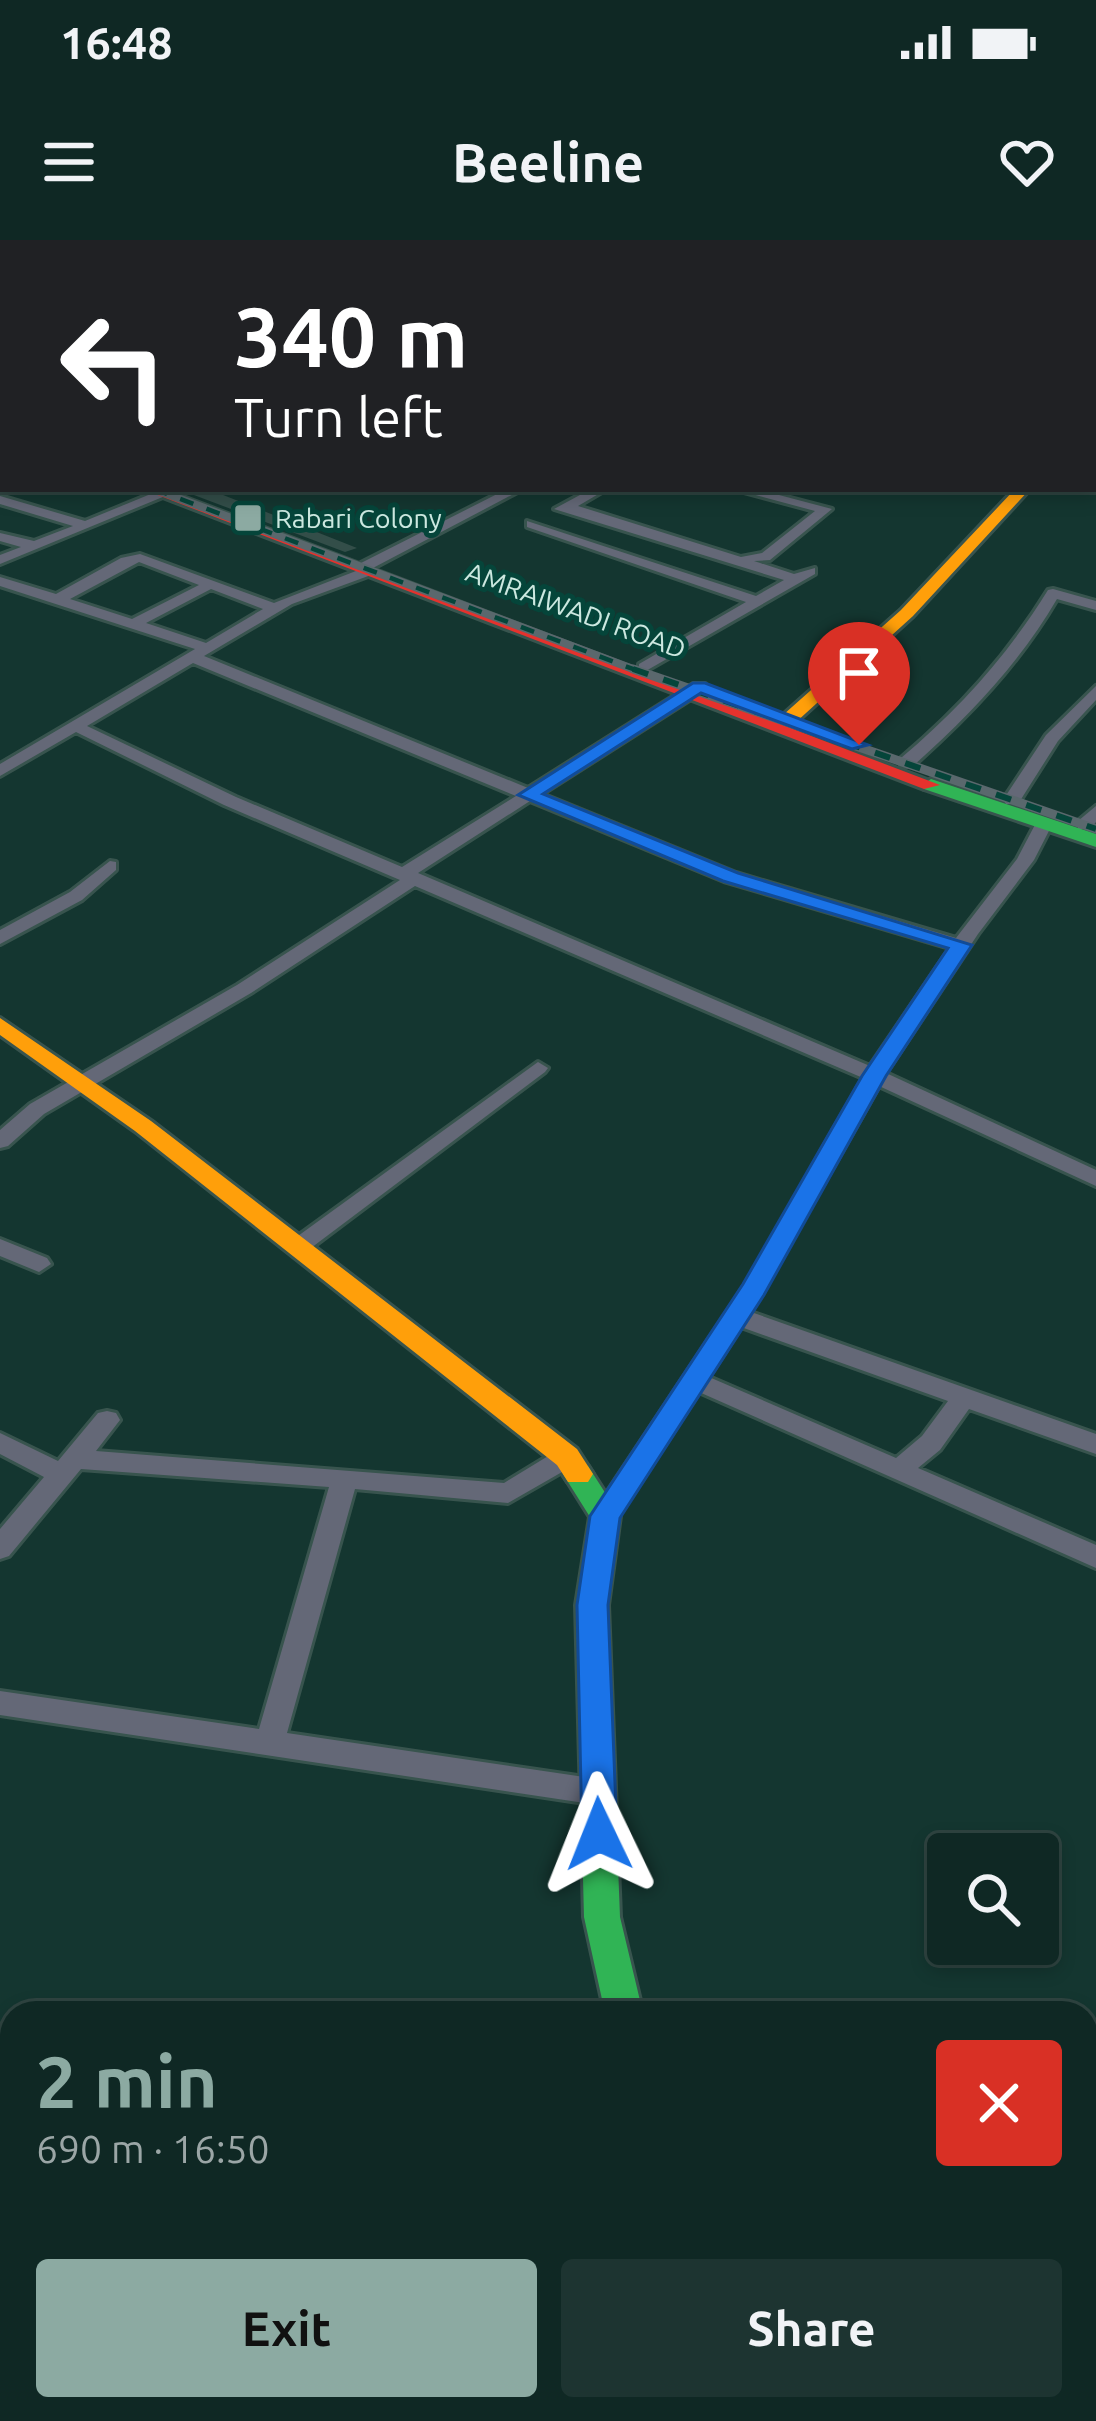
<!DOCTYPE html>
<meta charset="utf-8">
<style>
:root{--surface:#0f2824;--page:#1d3431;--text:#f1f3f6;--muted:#9ba6a6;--line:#2f4441;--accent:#8caaa2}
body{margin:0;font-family:Ubuntu,sans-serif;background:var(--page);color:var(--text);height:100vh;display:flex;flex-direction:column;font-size:45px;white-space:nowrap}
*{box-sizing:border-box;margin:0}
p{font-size:39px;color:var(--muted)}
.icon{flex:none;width:66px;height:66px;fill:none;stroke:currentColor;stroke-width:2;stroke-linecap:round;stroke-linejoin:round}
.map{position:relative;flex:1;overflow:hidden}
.sheet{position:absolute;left:0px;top:1761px;width:1098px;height:420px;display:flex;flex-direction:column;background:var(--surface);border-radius:36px 36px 0 0;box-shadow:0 6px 18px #0003,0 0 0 3px var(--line)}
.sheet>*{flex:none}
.guide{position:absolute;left:0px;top:0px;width:1098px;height:252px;box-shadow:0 6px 18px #0003,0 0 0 3px var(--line);background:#202124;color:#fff;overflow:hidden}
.buttons{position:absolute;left:927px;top:1593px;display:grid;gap:24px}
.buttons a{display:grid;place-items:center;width:132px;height:132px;border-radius:12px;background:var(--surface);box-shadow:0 6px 18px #0003,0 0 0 3px var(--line);font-size:60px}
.pin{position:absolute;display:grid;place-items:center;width:102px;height:102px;color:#fff;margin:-123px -51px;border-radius:50% 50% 50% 0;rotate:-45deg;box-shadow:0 0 12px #0007}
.pin .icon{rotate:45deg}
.me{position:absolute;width:132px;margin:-66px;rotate:358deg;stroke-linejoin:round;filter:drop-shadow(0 0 9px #0008)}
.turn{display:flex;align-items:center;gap:42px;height:252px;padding:0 36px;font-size:54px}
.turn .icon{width:156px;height:156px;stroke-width:2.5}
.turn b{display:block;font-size:84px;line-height:102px}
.round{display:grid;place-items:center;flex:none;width:126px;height:126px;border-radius:12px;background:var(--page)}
.head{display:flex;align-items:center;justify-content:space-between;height:204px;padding:0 36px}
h1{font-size:72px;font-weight:700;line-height:90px;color:var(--accent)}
.cta{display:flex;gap:24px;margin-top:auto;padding:24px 36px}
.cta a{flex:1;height:138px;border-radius:12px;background:var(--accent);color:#111;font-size:48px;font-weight:700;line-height:138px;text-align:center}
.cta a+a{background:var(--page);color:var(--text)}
.status{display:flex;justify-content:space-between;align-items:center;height:84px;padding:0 60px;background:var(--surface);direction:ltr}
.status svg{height:33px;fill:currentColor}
header{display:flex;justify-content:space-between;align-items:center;height:156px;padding:0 36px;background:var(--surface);font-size:54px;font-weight:700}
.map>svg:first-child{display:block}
.building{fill:#334e49}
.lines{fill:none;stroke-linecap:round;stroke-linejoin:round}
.street-casing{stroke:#38544e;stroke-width:6}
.fast-casing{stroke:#38544e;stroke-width:6}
.slow-casing{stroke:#38544e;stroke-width:6}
.jam-casing{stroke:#38544e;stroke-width:6}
.street{fill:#646877;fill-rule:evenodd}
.fast{fill:#30b455;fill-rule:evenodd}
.slow{fill:#ff9f0a;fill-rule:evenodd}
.jam{fill:#e5322d;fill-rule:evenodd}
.rail-far1-casing{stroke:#5a686d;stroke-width:8}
.rail-casing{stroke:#5a686d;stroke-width:9}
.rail-far1{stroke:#05453a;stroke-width:4.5;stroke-dasharray:14;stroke-linecap:butt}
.rail{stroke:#05453a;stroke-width:6;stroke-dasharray:16;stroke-linecap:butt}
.route{fill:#1a73e8;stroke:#114b97;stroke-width:3}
.poi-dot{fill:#8caaa2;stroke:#05453a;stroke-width:4.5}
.labels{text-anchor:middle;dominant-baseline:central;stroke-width:10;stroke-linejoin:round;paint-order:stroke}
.far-poi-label{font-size:27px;fill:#cce8e0;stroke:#05453a;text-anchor:start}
.far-street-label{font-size:27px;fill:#cce8e0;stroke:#05453a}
</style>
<div class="status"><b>16:48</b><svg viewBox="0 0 49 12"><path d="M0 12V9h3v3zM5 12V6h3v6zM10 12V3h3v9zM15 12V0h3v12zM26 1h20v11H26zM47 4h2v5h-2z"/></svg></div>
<header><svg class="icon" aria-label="menu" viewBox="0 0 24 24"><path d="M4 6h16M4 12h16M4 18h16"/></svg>Beeline<svg class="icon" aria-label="heart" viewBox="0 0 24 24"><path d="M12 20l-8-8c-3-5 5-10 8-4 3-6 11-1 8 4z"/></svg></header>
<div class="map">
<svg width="1096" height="2181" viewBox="0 0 1096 2181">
<rect width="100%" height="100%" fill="#143630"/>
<path class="building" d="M178,249H208L357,308L345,312Z"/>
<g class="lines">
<defs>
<g id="street">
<path d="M716,0H761L756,3Z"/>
<path d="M795,0H806L793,3Z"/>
<path d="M1088,0H1096V3H1085Z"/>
<path d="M1095,17H1096L1095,24Z"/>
<rect x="1095" y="57" width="1" height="6"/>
<path d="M3,60V67L0,68V61Z"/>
<rect x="1095" y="75" width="1" height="6"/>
<rect x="1095" y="100" width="1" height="6"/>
<path d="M1095,168L1096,169V177L1095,176Z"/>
<path d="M507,249H523L371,329V335L292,364L204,416L528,548L693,444H705V450L542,554L736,633L956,698L1017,619L1038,579H1050L1053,583L1034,620L978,694L886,833L1096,930V946L879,846L751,1072L1096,1194V1214L969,1169L940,1210L918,1228L1096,1305V1328L699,1152L614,1283L605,1286L596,1283L592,1276L596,1269L745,1045L863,838L415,646L251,753L44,874L8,906L0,908V890L30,864L237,745L400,640L224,565L76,492L0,536V524L195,409L0,346V337L56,354L121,318L140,314L274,363L361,329V323ZM139,322L199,345L132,379L70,359ZM211,349L263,369L206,403L146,383ZM193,423L516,556L402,627L236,557L87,486ZM530,561L724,641L950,708L870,826L418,633ZM741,1087L948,1161L922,1196L896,1218L709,1137Z"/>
<path d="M591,249H607L578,266L741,317L762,313L815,271L733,249H756L832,269L770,320L754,321L794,334L815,328V334L644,432L639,430V424L746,362L527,287V281L756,356L784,340L554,269Z"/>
<path d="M158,251L170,254L0,324V315L21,307L0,301V293L34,301L73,286L0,264V256L85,281Z"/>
<path d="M1053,349L1096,361V370L1057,359C1019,424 969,476 913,526H901V518C960,468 1007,416 1048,350Z"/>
<path d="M1096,446V460L1058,501L1018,564H1006L1003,560L1046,495Z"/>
<path d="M1096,566V582L1090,589H1078V581Z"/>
<path d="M110,621L116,622V630L82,660L0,704V690L70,652Z"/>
<path d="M538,822L548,828L545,832L307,1011H291L288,1006L291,1001Z"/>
<path d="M0,999L47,1018L51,1024L39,1032L0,1016Z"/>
<path d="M107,1171L116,1173L120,1180L96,1211L504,1243L558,1210H576L580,1217L576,1224L508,1263L355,1249L287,1493L598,1539L609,1543L613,1552L609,1561L598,1565L0,1475V1451L259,1489L329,1247L81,1229L9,1316L0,1319V1289L44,1237L0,1214V1193L58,1221L98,1173Z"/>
<path d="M0,1798L12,1799V1833L0,1832Z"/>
<path d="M0,2116L12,2121V2169H39L44,2181H5L0,2171Z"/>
</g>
<g id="fast">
<path d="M3,148V156L0,157V149Z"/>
<path d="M3,181V189L0,190V182Z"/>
<path d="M931,539L1096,594V607L924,549L922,545Z"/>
<path d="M578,1223L588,1226L620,1276L608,1365L620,1677L643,1773H605L584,1677L576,1365L590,1277L563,1234L568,1226Z"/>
<path d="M1096,1983V2060L1086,2064V1986Z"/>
<path d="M748,2169H791L796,2181H752Z"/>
</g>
<g id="slow">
<path d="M0,187L3,188V196L0,195Z"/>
<rect x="1095" y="228" width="1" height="8"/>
<path d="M1015,249H1030L913,376L795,483H783V475L901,370Z"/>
<path d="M0,778L151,881L577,1209L593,1234L588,1242H568L557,1225L135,891L0,795Z"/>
<path d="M346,2169H425L420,2181H341Z"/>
<path d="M515,2169H610L605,2181H510Z"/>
</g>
<path id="jam" d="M142,249H162L940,545L924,549Z"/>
</defs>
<use href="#street" class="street-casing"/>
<use href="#fast" class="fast-casing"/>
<use href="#slow" class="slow-casing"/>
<use href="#jam" class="jam-casing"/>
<use href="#street" class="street"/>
<use href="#fast" class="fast"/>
<use href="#slow" class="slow"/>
<use href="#jam" class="jam"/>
<defs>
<path id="rail-far1" d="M154,249L641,432"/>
<path id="rail" d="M633,429L1096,589"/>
</defs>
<use href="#rail-far1" class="rail-far1-casing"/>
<use href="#rail" class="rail-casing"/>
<use href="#rail-far1" class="rail-far1"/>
<use href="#rail" class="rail"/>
</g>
<path class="route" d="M693,443H705L868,505L852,509L701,453L543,554L738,633L972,705L886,836L764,1055L620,1278L608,1365L617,1594L612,1605L599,1610L587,1605L582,1594L577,1365L590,1276L743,1044L862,836L948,708L723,641L518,555Z"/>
<rect class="poi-dot" x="233" y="263" width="30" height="30" rx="6"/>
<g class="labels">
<g class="far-poi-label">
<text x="275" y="278">Rabari Colony</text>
</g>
<g class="far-street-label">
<text transform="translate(576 370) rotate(20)">AMRAIWADI ROAD</text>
</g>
</g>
</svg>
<div class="buttons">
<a><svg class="icon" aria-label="search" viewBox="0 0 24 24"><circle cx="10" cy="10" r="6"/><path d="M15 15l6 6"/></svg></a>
</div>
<div class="pin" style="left:859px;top:505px;background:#d93025"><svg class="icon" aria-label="arrive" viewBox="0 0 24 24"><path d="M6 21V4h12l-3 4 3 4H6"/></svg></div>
<svg class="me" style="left:599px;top:1594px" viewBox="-20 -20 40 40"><path d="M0-17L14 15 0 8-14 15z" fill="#1a73e8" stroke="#fff" stroke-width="4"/></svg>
<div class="guide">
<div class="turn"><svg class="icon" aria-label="left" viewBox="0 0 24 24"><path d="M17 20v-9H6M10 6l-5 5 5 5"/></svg><div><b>340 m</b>Turn left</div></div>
</div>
<section class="sheet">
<div class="head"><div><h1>2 min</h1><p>690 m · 16:50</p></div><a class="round" style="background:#d93025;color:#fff"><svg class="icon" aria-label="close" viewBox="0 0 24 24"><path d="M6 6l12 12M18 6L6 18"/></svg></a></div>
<div class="cta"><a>Exit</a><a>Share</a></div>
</section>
</div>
